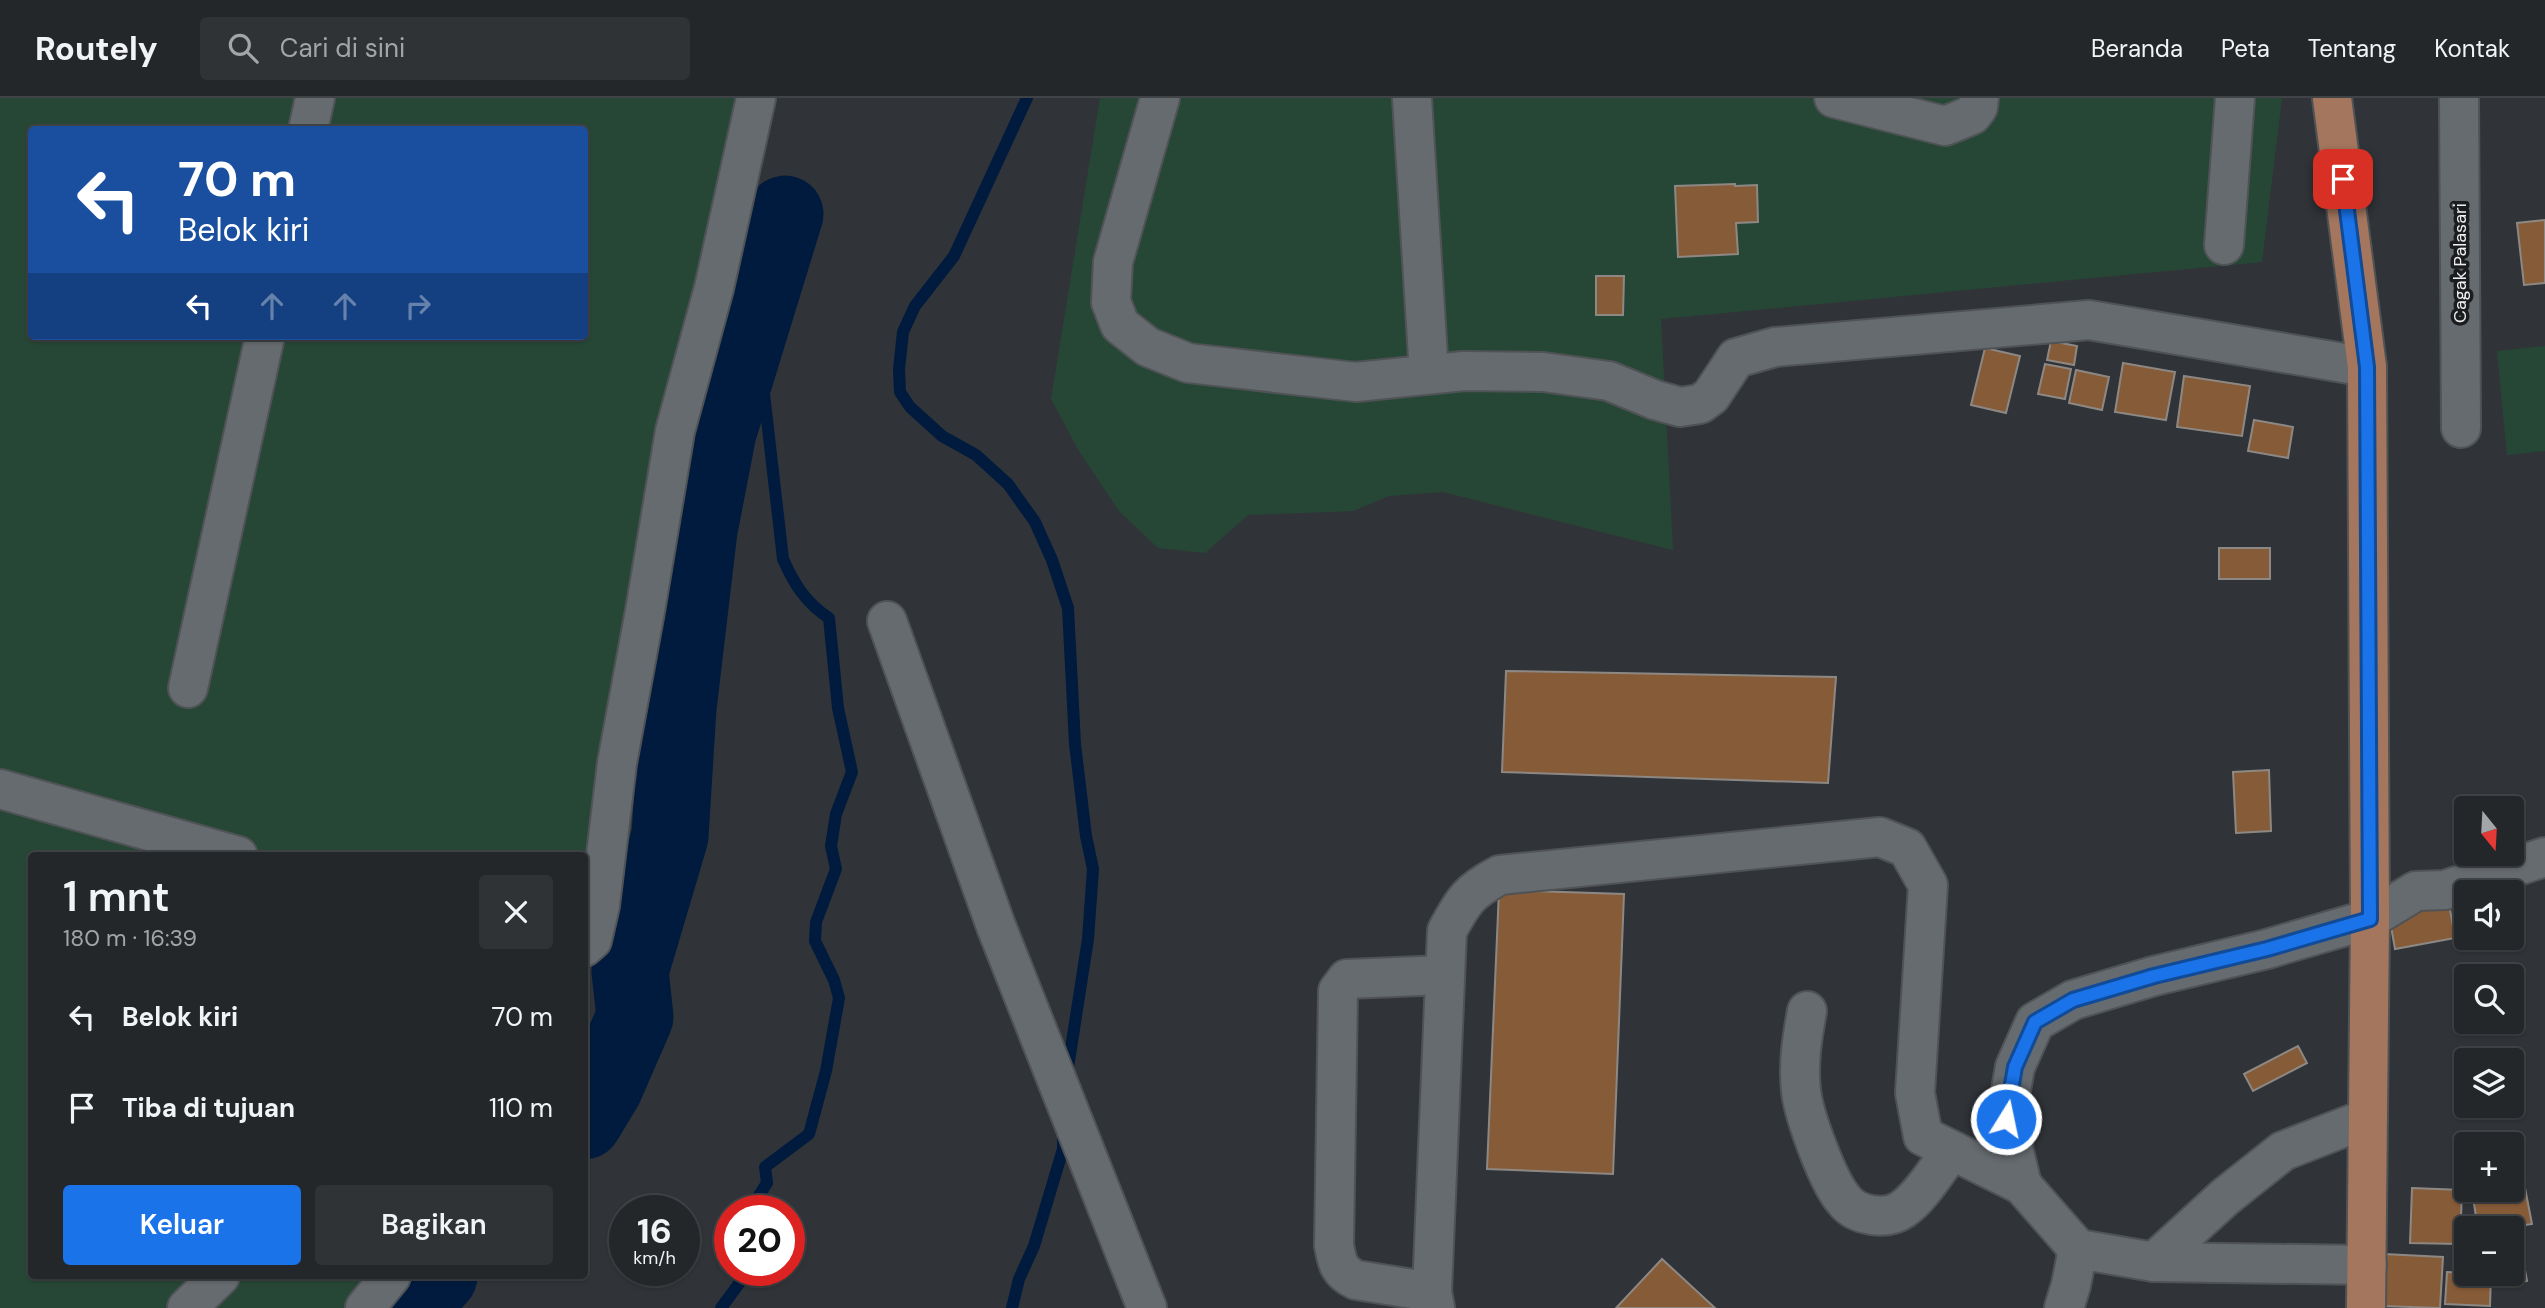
<!DOCTYPE html>
<html lang="id">
<meta charset="utf-8">
<style>
:root{--surface:#24272a;--page:#303336;--text:#f1f3f6;--muted:#a3a5a8;--line:#414447;--accent:#1a73e8}
body{margin:0;font-family:"DM Sans",sans-serif;background:var(--page);color:var(--text);height:100vh;display:flex;flex-direction:column;font-size:26px;white-space:nowrap}
*{box-sizing:border-box;margin:0}
p{font-size:23px;color:var(--muted)}
.icon{flex:none;width:38px;height:38px;fill:none;stroke:currentColor;stroke-width:2;stroke-linecap:round;stroke-linejoin:round}
.map{position:relative;flex:1;overflow:hidden}
.side{position:absolute;left:28px;top:754px;width:560px;height:427px;display:flex;flex-direction:column;background:var(--surface);border-radius:7px;box-shadow:0 2px 5px #0004,0 0 0 2px var(--line)}
.side>*{flex:none}
.hud{position:absolute;left:28px;top:28px;width:560px;height:214px;border-radius:7px;box-shadow:0 2px 5px #0004,0 0 0 2px var(--line);background:#1a4fa0;color:#fff;overflow:hidden}
.needle{width:46px;rotate:162deg}
.fabs{position:absolute;left:2454px;top:698px;display:grid;gap:14px}
.fabs a{display:grid;place-items:center;width:70px;height:70px;border-radius:7px;background:var(--surface);box-shadow:0 2px 5px #0004,0 0 0 2px var(--line);font-size:35px}
.speed{position:absolute;left:609px;top:1097px;display:flex;gap:14px;font-size:35px;font-weight:700;text-align:center}
.speed>*{display:grid;place-content:center;width:91px;height:91px;border-radius:50%;background:var(--surface);box-shadow:0 2px 5px #0004,0 0 0 2px var(--line);line-height:1}
.speed small{font-size:18px;font-weight:400}
.speed .limit{border:10px solid #d22;background:#fff;color:#111}
.pin{position:absolute;display:grid;place-items:center;width:60px;height:60px;color:#fff;margin:-30px;border-radius:14px;box-shadow:0 4px 10px #0006}
.me{position:absolute;width:77px;margin:-38px;rotate:10deg;stroke-linejoin:round;filter:drop-shadow(0 0 5px #0008)}
.turn{display:flex;align-items:center;gap:24px;height:147px;padding:0 35px;font-size:32px}
.turn .icon{width:91px;height:91px;stroke-width:2.5}
.turn b{display:block;font-size:49px;line-height:60px}
.lanes{display:flex;align-items:center;height:66px;padding:0 35px;background:#0003;justify-content:center;gap:35px;direction:ltr}
.lanes .off{opacity:.35}
.round{display:grid;place-items:center;flex:none;width:74px;height:74px;border-radius:7px;background:var(--page)}
.headline{display:flex;align-items:center;justify-content:space-between;height:119px;padding:0 35px}
h1{font-size:42px;font-weight:600;line-height:52px}
.button{display:flex;gap:14px;margin-top:auto;padding:14px 35px}
.button a{flex:1;height:80px;border-radius:7px;background:var(--accent);color:#fff;font-size:28px;font-weight:600;line-height:80px;text-align:center}
.button a+a{background:var(--page);color:var(--text)}
ul{padding:0;list-style:none}
li{display:flex;align-items:center;gap:21px;height:91px;padding:0 35px}
li div{flex:1}
li b{display:block;font-size:26px}
li em{font-style:normal}
header{display:flex;align-items:center;gap:42px;box-sizing:border-box;height:98px;padding:0 35px;background:var(--surface);border-bottom:2px solid var(--line)}
header strong{font-size:33px}
nav{display:flex;gap:38px;margin-inline-start:auto;font-size:24px}
.search{width:490px;height:63px;background:var(--page);display:flex;align-items:center;gap:18px;box-sizing:border-box;padding:0 24px;border-radius:7px;color:var(--muted);font-size:26px}
.map>svg:first-child{display:block}
.green{fill:#274736;fill-rule:evenodd}
.lines{fill:none;stroke-linecap:round;stroke-linejoin:round}
.stream{stroke:#011b3e;stroke-width:12}
.river{stroke:#011b3e;stroke-width:77}
.building{fill:#865b38;stroke:#8d8884;stroke-width:2}
.minor-casing{stroke:#505356;stroke-width:42}
.major-casing{stroke:#505356;stroke-width:42}
.minor{stroke:#666b6f;stroke-width:38}
.major{stroke:#a4765e;stroke-width:38}
.route-casing{stroke:#114b97;stroke-width:18}
.route{stroke:#1a73e8;stroke-width:12}
.labels{text-anchor:middle;dominant-baseline:central;stroke-width:7;stroke-linejoin:round;paint-order:stroke}
.street-label{font-size:18px;fill:#eef0f3;stroke:#1a1c1d}
</style>
<header>
<strong>Routely</strong>
<div class="search"><svg class="icon" aria-label="search" viewBox="0 0 24 24"><circle cx="10" cy="10" r="6"/><path d="M15 15l6 6"/></svg>Cari di sini</div>
<nav><a>Beranda</a><a>Peta</a><a>Tentang</a><a>Kontak</a></nav>
</header>
<div class="map">
<svg width="2545" height="1210" viewBox="0 0 2545 1210">
<rect width="100%" height="100%" fill="#303438"/>
<g class="green">
<path d="M0,0H763L585,794L584,758H32V1178H373L348,1210H0ZM32,32H584V238H32Z"/>
<path d="M1100,0H2282L2262,164L1661,221L1673,452L1443,394L1389,398L1353,413L1248,417L1205,455L1158,450L1119,413L1079,353L1051,301Z"/>
<path d="M2545,248V353L2507,357L2497,253Z"/>
</g>
<g class="lines">
<g class="stream">
<path d="M1027,0L954,158L915,208L903,234L899,271L900,294L910,309L942,338L976,357L1008,386L1035,424L1052,462L1068,510L1075,646L1086,738L1093,771L1088,841L1067,976"/>
<path d="M749,1113L767,1085L765,1069L809,1036L826,973L839,900L834,882L815,843L816,824L836,771L831,748L836,716L852,674L838,610L829,520C806,505 794,486 783,461L763,287L761,188"/>
<path d="M721,1210L749,1172"/>
<path d="M1012,1210L1019,1181L1034,1148L1063,1051V1036"/>
</g>
<g class="river">
<path d="M584,1023L605,988L635,919L630,873L670,738L678,610L699,432L718,334L785,116"/>
<path d="M408,1210L439,1178"/>
</g>
</g>
<g class="building">
<path d="M1735,86V88L1757,87L1758,124L1736,125L1738,156L1678,159L1675,88Z"/>
<path d="M2545,122V185L2524,187L2517,125Z"/>
<path d="M1596,178H1624L1623,217H1596Z"/>
<path d="M2051,243L2077,248L2074,267L2047,262Z"/>
<path d="M1985,250L2020,258L2006,315L1971,307Z"/>
<path d="M2123,265L2175,274L2166,322L2115,314Z"/>
<path d="M2045,266L2071,271L2065,301L2038,296Z"/>
<path d="M2076,272L2109,279L2102,312L2069,305Z"/>
<path d="M2184,278L2250,288L2242,338L2177,329Z"/>
<path d="M2254,322L2293,329L2288,360L2248,353Z"/>
<rect x="2219" y="450" width="51" height="31"/>
<path d="M1506,573L1836,579L1828,685L1502,674Z"/>
<path d="M2269,672L2271,733L2236,735L2233,674Z"/>
<path d="M1499,792L1624,796L1613,1076L1487,1071Z"/>
<path d="M2449,806L2455,840L2395,851L2389,817Z"/>
<path d="M2298,948L2307,965L2253,993L2244,976Z"/>
<path d="M2518,1055L2525,1084L2511,1087V1056Z"/>
<path d="M2412,1090L2462,1092L2460,1146L2410,1145Z"/>
<path d="M2525,1090L2532,1126L2507,1130H2478L2473,1100Z"/>
<path d="M2520,1145L2527,1183L2498,1189L2496,1176H2511V1147Z"/>
<path d="M2384,1156L2443,1159L2440,1210L2381,1208Z"/>
<path d="M1662,1161L1715,1210H1616Z"/>
<path d="M2447,1174L2491,1176L2490,1208L2445,1206Z"/>
</g>
<g class="lines">
<defs>
<g id="minor">
<path d="M1160,0L1113,164L1111,204L1120,227L1148,249L1188,265L1356,284L1464,273L1543,274L1609,283L1655,302L1680,309L1700,306L1711,298L1736,260L1775,249L2089,222L2367,269"/>
<path d="M1412,0L1429,276"/>
<path d="M1834,0L1945,28L1972,17L1978,9L1979,0"/>
<path d="M2459,0L2461,330"/>
<path d="M308,32L315,0"/>
<path d="M2224,147L2235,0"/>
<path d="M887,523L996,828L1147,1210"/>
<path d="M188,590L265,238"/>
<path d="M0,691L238,758"/>
<path d="M584,849L592,842L600,807L617,665L645,513L675,333L714,190L756,0"/>
<path d="M1807,913C1802,941 1798,965 1801,993C1804,1018 1828,1084 1844,1102C1856,1118 1886,1123 1903,1111C1922,1098 1936,1072 1951,1054"/>
<path d="M2154,1164L2225,1099L2283,1053L2368,1020"/>
<path d="M2367,1167L2154,1164L2078,1151L2022,1087L2006,1021L2015,969L2035,924L2073,902L2154,878L2267,851L2370,821L2416,793L2445,792L2545,759"/>
<path d="M1432,1194L1356,1182C1339,1174 1337,1165 1334,1147L1338,893L1347,881L1445,877"/>
<path d="M187,1210L220,1178"/>
<path d="M365,1210L391,1178"/>
<path d="M1435,1210L1432,1194L1447,833C1463,803 1469,793 1500,777L1880,739L1907,750L1928,787L1915,995L1923,1038L2022,1087"/>
<path d="M2064,1210L2071,1187L2078,1151"/>
</g>
<path id="major" d="M2332,0L2367,269L2370,821L2366,1210"/>
</defs>
<use href="#minor" class="minor-casing"/>
<use href="#major" class="major-casing"/>
<use href="#minor" class="minor"/>
<use href="#major" class="major"/>
</g>
<g class="lines">
<defs>
<path id="route" d="M2006,1021L2015,969L2035,924L2073,902L2154,878L2267,851L2370,821L2367,269L2343,81"/>
</defs>
<use href="#route" class="route-casing"/>
<use href="#route" class="route"/>
</g>
<g class="labels">
<g class="street-label">
<text transform="translate(2460 165) rotate(-90)">Cagak Palasari</text>
</g>
</g>
</svg>
<div class="fabs">
<a><svg class="needle" viewBox="-14 -14 28 28"><path d="M0-13l5 13h-10z" fill="#e53935"/><path d="M0 13l5-13h-10z" fill="#a3a5a8"/></svg></a>
<a><svg class="icon" aria-label="sound" viewBox="0 0 24 24"><path d="M4 9h4l5-4v14l-5-4H4zM17 9q2 3 0 6"/></svg></a>
<a><svg class="icon" aria-label="search" viewBox="0 0 24 24"><circle cx="10" cy="10" r="6"/><path d="M15 15l6 6"/></svg></a>
<a><svg class="icon" aria-label="layers" viewBox="0 0 24 24"><path d="M12 4l9 5-9 5-9-5zM3 14l9 5 9-5"/></svg></a>
<a>+</a>
<a>−</a>
</div>
<div class="speed"><div>16<small>km/h</small></div><div class="limit">20</div></div>
<div class="pin" style="left:2343px;top:81px;background:#d93025"><svg class="icon" aria-label="arrive" viewBox="0 0 24 24"><path d="M6 21V4h12l-3 4 3 4H6"/></svg></div>
<svg class="me" style="left:2006px;top:1021px" viewBox="-20 -20 40 40"><circle r="17" fill="#1a73e8" stroke="#fff" stroke-width="3"/><path d="M0-11L8 9 0 5-8 9z" fill="#fff"/></svg>
<div class="hud">
<div class="turn"><svg class="icon" aria-label="left" viewBox="0 0 24 24"><path d="M17 20v-9H6M10 6l-5 5 5 5"/></svg><div><b>70 m</b>Belok kiri</div></div>
<div class="lanes"><svg class="icon" aria-label="left" viewBox="0 0 24 24"><path d="M17 20v-9H6M10 6l-5 5 5 5"/></svg><svg class="icon off" aria-label="ahead" viewBox="0 0 24 24"><path d="M12 20V5M6 11l6-6 6 6"/></svg><svg class="icon off" aria-label="ahead" viewBox="0 0 24 24"><path d="M12 20V5M6 11l6-6 6 6"/></svg><svg class="icon off" aria-label="right" viewBox="0 0 24 24"><path d="M7 20v-9h11M14 6l5 5-5 5"/></svg></div>
</div>
<section class="side">
<div class="headline"><div><h1>1 mnt</h1><p>180 m · 16:39</p></div><a class="round"><svg class="icon" aria-label="close" viewBox="0 0 24 24"><path d="M6 6l12 12M18 6L6 18"/></svg></a></div>
<ul>
<li><svg class="icon" aria-label="left" viewBox="0 0 24 24"><path d="M17 20v-9H6M10 6l-5 5 5 5"/></svg><div><b>Belok kiri</b></div><em>70 m</em></li>
<li><svg class="icon" aria-label="arrive" viewBox="0 0 24 24"><path d="M6 21V4h12l-3 4 3 4H6"/></svg><div><b>Tiba di tujuan</b></div><em>110 m</em></li>
</ul>
<div class="button"><a>Keluar</a><a>Bagikan</a></div>
</section>
</div>
